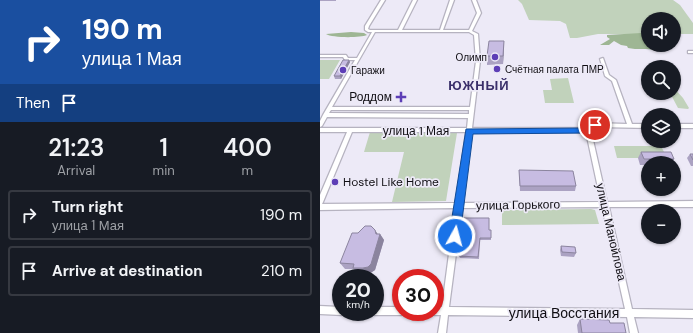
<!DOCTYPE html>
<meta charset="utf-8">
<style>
:root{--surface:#171b24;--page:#242831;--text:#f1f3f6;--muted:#9ea1a6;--line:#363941}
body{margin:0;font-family:"DM Sans",sans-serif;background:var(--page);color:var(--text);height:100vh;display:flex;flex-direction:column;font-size:15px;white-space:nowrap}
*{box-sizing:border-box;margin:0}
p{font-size:13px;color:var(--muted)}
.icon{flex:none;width:22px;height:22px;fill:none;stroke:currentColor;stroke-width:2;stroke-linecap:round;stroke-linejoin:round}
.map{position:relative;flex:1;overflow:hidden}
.sheet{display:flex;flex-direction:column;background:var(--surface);width:320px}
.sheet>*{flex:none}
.guide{background:#1a4fa0;color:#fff;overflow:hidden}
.buttons{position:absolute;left:321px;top:12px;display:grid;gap:8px}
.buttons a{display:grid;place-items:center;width:40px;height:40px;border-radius:50%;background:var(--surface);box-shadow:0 1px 3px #0004;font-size:20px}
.speed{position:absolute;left:12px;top:269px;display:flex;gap:8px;font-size:20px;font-weight:700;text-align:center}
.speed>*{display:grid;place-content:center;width:52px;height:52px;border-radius:50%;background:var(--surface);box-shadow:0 1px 3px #0004;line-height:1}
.speed small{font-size:10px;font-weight:400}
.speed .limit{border:6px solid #d22;background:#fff;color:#111}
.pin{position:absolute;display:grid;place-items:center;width:34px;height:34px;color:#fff;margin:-17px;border:2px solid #fff;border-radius:50%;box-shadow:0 1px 4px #0007}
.me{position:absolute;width:44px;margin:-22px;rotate:7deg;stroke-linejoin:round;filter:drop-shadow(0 0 3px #0008)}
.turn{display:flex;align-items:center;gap:14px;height:84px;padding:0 16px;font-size:18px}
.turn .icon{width:52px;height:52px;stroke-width:2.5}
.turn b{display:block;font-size:28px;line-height:34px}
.then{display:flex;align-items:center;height:38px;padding:0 16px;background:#0003;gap:8px;font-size:15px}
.eta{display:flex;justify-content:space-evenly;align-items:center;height:68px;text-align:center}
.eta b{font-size:24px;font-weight:600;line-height:28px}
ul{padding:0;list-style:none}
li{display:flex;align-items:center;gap:12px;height:50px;margin:0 8px 6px;padding:0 8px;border:2px solid var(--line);border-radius:4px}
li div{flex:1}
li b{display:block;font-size:15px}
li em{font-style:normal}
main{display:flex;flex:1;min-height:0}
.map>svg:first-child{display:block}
.green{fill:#c1d2bb}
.forest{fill:#9eb694}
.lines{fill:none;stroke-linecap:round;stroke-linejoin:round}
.minor-casing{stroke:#b6b3c0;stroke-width:2.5}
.minor{fill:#fff;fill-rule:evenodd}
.wall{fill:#aba2c2}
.shaded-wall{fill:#8b849e}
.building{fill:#c7bce2;stroke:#8b849e}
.route{fill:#1a73e8;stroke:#114b97}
.poi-dot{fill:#5d3eb6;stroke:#edeaf7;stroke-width:1.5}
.labels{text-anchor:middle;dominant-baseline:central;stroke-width:3.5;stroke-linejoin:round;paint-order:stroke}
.far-poi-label{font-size:10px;fill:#100e13;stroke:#edeaf7;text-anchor:start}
.poi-label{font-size:12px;fill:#100e13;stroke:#edeaf7;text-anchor:end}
.street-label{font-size:12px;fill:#100e13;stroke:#edeaf7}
.far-district-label{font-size:13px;font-weight:bold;letter-spacing:1px;fill:#3a2f6a;stroke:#edeaf7}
.near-street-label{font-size:14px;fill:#100e13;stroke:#edeaf7}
</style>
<main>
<section class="sheet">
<div class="guide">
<div class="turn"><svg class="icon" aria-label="right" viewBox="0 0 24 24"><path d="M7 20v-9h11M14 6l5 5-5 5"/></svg><div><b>190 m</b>улица 1 Мая</div></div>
<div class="then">Then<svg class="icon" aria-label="arrive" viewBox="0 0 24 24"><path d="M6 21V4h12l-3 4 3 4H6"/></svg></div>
</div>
<div class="eta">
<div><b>21:23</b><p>Arrival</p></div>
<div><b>1</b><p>min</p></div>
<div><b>400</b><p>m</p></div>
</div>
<ul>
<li><svg class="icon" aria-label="right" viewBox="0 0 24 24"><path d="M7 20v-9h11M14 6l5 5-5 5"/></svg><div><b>Turn right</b><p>улица 1 Мая</p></div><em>190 m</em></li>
<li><svg class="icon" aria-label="arrive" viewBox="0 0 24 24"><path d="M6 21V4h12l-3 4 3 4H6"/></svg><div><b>Arrive at destination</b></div><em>210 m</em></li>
</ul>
</section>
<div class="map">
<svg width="373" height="333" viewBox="0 0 373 333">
<rect width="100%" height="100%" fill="#edeaf7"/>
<g class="green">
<path d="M198,0H353L360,5L373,23V34H354V19H328V34H278L257,38H250L246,24L240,21L209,20L202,4Z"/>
<path d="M0,60H20L9,79H0Z"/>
<path d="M248,78L254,103H225L223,90H232L230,79Z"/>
<path d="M354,88L363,98L369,108L368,109L358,108L350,93H354Z"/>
<path d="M50,132L137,133L126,201L72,202L84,152H44Z"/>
<path d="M294,146H341L347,158H297Z"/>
<path d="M271,209L275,210L279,224L182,225V210Z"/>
</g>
<g class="forest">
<path d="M31,32L44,33L47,35C40,38 12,38 6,34Z"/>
<path d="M321,33L328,34V45L353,46L340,48L336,50C327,48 317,50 308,48L307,46L301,45L294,41L289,45H280L290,39L287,37V35Z"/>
</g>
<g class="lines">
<defs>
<g id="minor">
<path d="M61,0H65L49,26L48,29L50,30H78L93,0H97L82,30H120L130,0H134L123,30H149L157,13L152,0H156L161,13L152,31L158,34L160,61L152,128H267L275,123L307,124L292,81L285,76L280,59L283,58L289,75L296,80L312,124H328V128L276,127L271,131L287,202L373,201V207H289L312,309L373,310V318L314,317L318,333H310L307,317L128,315L126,333H118L121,315H115L112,314V312H115V307H122L135,208L0,210V195L27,132H0V128H147L148,118L7,117L2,126L0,127V121L3,115L35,60H25L23,57H0V55H26L28,58H37L52,32H48L45,30V26ZM55,32H149L154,35L156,61L150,107H12ZM11,110H149V114L9,113ZM32,132H146L136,203L0,204H2L3,202ZM151,132H266L281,202L142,203ZM282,207L305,309L129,307L142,208Z"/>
<rect x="368" y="51" width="5" height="2"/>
<rect x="354" y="124" width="19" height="4"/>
<path d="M0,306L21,307V312H24V314L21,315L0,314Z"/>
<path d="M55,307H81V312H84V314L81,315H55L52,314V312H55Z"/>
</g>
</defs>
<use href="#minor" class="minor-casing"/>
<use href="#minor" class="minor"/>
</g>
<g class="wall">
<rect x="0" y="0" width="16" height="1"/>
<path d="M184,41L183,64L167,65V56Z"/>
<path d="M29,60L30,62L21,79H15L14,76Z"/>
<path d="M321,152L354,159L352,163H328V165H320L318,158Z"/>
<path d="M370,154H373V166H371L367,158Z"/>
<path d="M199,170L256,186L255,191H200Z"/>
<path d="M338,205L346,211H335Z"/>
<path d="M55,230L57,234H60L64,240L55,270L52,272L48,274H37L34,269H25L20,263L38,233Z"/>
<path d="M169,230H171V240H160L159,259L140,258L139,256Z"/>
<path d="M241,246L256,253L254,257L241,256L240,250Z"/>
<path d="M260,319L290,323L306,333H258L257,325Z"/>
</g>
<g class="shaded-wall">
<path d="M184,41V50L183,64V56Z"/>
<path d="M29,60L30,62L21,79L20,76Z"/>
<path d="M55,230L59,236L60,234L64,240L55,270L52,272L48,274L43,268L56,234Z"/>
</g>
<g class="building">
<path d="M169,41H184L183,56H167Z"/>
<path d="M23,60H29L20,76H14Z"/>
<path d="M321,152H351L354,159H324Z"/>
<path d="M370,154H373V160Z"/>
<path d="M199,170L253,171L256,186H200Z"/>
<path d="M338,205H344L346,211H340Z"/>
<path d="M144,218H169V230H171V238H160L158,257L139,256Z"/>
<path d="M45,226H51L55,230L56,234H60L51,264L48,267L43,268H33L34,264L20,263L32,233H38Z"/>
<path d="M241,246L255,247L256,253L242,252Z"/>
<path d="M260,319L289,320L290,323H304L306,333H262Z"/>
</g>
<path class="route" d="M272,123H275L279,125L268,133L153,134L140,236L139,239L135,241L131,239L129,236L146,129L267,128Z"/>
<g class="poi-dot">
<circle cx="175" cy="57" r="4"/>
<circle cx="177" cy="69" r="4"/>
<circle cx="23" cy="70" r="4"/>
<path d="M79 91h4v4h4v4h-4v4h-4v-4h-4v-4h4z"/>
<circle cx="15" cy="182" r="4"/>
</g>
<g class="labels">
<g class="far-poi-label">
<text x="167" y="57" text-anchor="end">Олимп</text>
<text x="185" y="69">Счётная палата ПМР</text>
<text x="31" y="70">Гаражи</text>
</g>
<g class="poi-label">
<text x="72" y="97">Роддом</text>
<text x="23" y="182" text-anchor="start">Hostel Like Home</text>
</g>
<g class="street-label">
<text x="96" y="131">улица 1 Мая</text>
<text transform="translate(198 205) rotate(-1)">улица Горького</text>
<text transform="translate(291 232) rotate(77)">улица Манойлова</text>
</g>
<g class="far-district-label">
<text x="159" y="85">ЮЖНЫЙ</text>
</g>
<g class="near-street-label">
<text x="244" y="313">улица Восстания</text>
</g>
</g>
</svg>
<div class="buttons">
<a><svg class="icon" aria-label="sound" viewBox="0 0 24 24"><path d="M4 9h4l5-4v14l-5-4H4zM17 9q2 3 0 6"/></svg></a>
<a><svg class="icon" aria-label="search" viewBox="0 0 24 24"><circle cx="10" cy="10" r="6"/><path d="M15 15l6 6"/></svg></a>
<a><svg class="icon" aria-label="layers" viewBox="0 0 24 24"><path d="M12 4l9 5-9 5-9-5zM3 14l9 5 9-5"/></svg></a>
<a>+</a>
<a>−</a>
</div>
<div class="speed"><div>20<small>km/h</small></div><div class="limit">30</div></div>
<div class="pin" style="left:275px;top:125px;background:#d93025"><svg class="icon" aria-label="arrive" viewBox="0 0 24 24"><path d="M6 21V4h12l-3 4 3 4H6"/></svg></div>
<svg class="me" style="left:135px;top:236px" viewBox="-20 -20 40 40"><circle r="17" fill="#1a73e8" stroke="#fff" stroke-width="3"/><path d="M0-11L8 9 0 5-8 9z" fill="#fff"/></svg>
</div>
</main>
